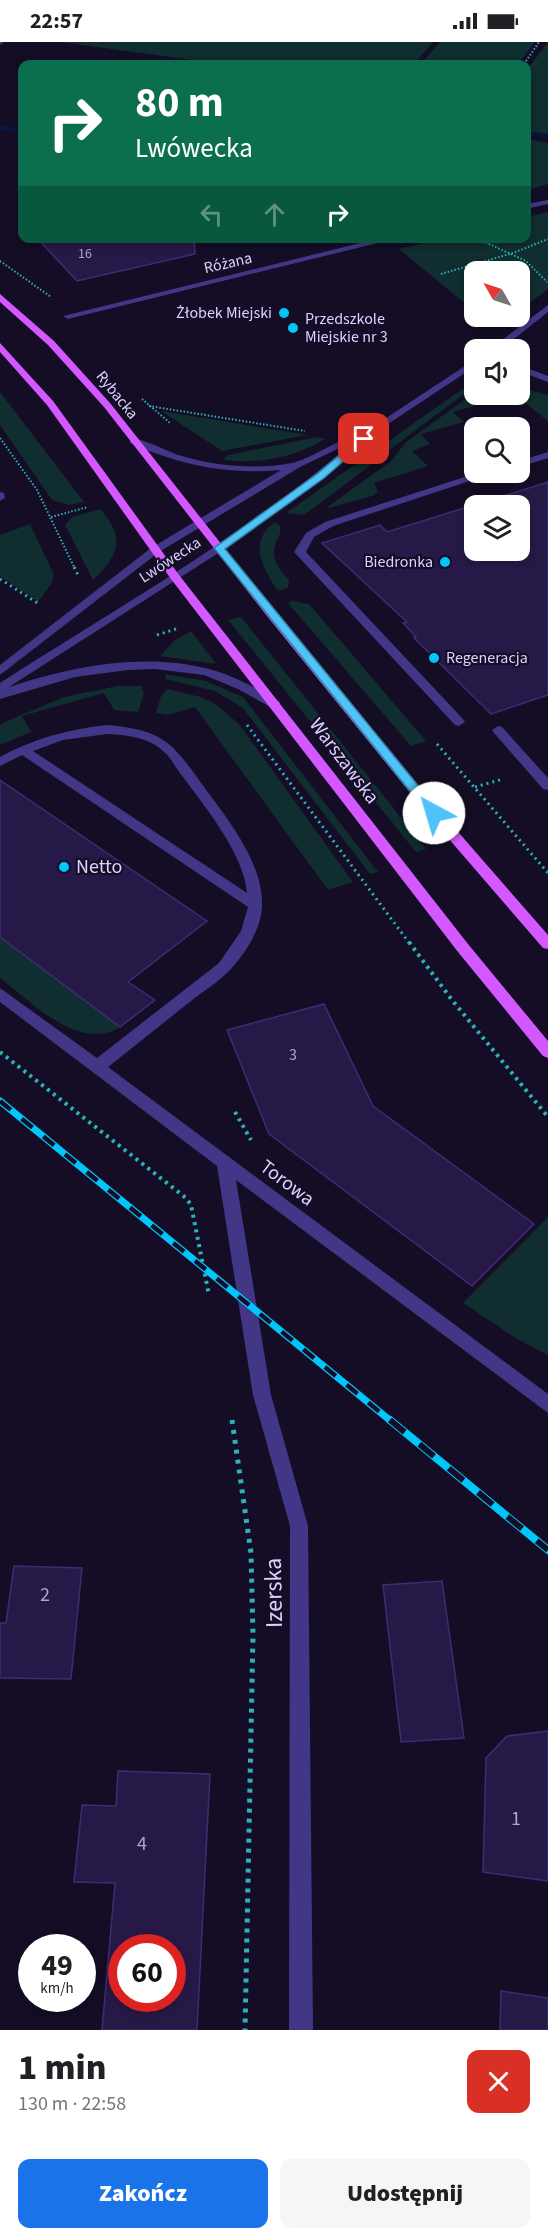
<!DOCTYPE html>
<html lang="pl">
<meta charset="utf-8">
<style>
:root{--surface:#fff;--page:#f6f6f6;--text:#202124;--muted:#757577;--accent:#1a73e8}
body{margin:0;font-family:"Source Sans 3",sans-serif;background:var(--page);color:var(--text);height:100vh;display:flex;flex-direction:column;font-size:22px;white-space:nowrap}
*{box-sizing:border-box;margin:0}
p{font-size:20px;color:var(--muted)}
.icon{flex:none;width:33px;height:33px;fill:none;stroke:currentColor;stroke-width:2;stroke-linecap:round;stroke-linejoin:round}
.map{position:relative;height:1988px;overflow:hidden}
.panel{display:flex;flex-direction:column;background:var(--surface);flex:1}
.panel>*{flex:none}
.top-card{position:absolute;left:18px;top:18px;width:513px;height:183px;border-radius:12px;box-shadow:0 3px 9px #0003;background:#0b6e4f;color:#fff;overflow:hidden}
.needle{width:39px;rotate:309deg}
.tools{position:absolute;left:464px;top:219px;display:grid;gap:12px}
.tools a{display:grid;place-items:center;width:66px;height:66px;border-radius:12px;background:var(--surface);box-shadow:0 3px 9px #0003;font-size:30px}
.speed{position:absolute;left:18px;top:1892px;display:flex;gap:12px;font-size:30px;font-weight:700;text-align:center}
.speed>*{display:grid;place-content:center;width:78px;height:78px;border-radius:50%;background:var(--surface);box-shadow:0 3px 9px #0003;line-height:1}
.speed small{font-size:15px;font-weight:400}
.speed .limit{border:9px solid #d22;background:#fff;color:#111}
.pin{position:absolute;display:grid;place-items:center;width:51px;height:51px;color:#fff;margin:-26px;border-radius:12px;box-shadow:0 3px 9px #0006}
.me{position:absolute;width:66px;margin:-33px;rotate:321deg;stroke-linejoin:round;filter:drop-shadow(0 0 4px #0008)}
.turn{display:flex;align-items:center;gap:21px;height:126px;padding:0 18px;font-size:27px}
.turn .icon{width:78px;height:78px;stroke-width:2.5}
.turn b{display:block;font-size:42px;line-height:51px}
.lanes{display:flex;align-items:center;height:57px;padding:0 18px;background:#0003;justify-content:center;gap:30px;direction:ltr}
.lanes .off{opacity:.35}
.round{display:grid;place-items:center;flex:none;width:63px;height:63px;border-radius:12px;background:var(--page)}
.headline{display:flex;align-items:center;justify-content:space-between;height:102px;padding:0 18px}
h1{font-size:36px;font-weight:800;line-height:45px}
.cta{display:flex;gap:12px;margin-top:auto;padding:12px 18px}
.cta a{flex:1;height:69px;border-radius:12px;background:var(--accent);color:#fff;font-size:24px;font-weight:800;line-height:69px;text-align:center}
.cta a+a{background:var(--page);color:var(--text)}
.status{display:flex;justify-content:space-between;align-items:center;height:42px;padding:0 30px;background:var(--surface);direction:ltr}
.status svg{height:16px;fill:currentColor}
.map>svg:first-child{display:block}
.green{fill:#102d2f}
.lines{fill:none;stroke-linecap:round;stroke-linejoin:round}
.stream{fill:#071744;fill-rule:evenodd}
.building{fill:#271947;stroke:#412a74;stroke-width:1.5;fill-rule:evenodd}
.path-far3{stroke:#29b3bb;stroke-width:2;stroke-dasharray:1.5 2;stroke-linecap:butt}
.path-far2{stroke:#29b3bb;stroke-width:3;stroke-dasharray:2 4;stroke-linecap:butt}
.path-far1{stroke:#29b3bb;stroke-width:4;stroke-dasharray:3 4.5;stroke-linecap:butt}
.path{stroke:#29b3bb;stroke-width:5;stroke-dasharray:4 6;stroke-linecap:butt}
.minor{fill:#423686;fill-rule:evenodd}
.major{fill:#d458ff;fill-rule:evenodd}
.rail-far1-casing{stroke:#00c6fc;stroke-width:7}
.rail-casing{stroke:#00c6fc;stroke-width:8}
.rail-far1{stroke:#140d25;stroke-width:4.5;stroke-dasharray:14;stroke-linecap:butt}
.rail{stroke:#140d25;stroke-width:6;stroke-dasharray:19;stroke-linecap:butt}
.route{fill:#4fc3f7;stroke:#337fa1;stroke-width:1.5}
.poi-dot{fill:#00c6fc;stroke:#140d25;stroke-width:2}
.labels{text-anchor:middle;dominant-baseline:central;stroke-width:4.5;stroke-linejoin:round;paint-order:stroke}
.far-number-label{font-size:14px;fill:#afa3d1}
.far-street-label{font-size:16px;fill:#dcd1ff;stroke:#140d25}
.far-poi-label{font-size:16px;fill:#dcd1ff;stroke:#140d25;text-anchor:end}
.number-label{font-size:16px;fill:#afa3d1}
.street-label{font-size:20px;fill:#dcd1ff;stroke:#140d25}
.poi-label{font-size:20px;fill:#dcd1ff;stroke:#140d25;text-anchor:start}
.near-number-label{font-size:20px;fill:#afa3d1}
.near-street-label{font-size:24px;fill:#dcd1ff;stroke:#140d25}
</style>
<div class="status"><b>22:57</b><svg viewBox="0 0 49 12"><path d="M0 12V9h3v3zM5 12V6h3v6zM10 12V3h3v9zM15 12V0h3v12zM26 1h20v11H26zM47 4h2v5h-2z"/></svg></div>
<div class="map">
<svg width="548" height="1988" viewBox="0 0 548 1988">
<rect width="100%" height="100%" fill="#140d25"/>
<g class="green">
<path d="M60,0H433L414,22H222Z"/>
<path d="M440,0H535L518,22H421Z"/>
<path d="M548,0V92L526,89L527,28Z"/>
<path d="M527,97L548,101V142L527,148Z"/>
<path d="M548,170V247L519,269V230H474V269L399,207L442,197L526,196L527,175Z"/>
<path d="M474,339V345C416,386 362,431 304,473L286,471Z"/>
<path d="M519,345L548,353V379L515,353L519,352Z"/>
<path d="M0,350L84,460L69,463L52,458L0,383Z"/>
<path d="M474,351L513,353L453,370L464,380L421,392L430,402L412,409L428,424L374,441L378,450L372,454L325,467L391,419L406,400Z"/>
<path d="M161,369L307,393L222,409Z"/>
<path d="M317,395L325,397C293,416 261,422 223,418L228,413Z"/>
<path d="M100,467C126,496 119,513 93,538L65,483L72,475Z"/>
<path d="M275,480L280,484C281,490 280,492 277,498C269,515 278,526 289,538L288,546L278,549C263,527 247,500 275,480Z"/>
<path d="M30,482L54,533L51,542L38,560L0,534V493Z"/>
<path d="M293,559L309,562L426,699L411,704L288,561Z"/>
<path d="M241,575L426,807L416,810L228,578Z"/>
<path d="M191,589L216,622L160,614L174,599Z"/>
<path d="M165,632L206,639L243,655L378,830L370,832L243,666L215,649L166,637Z"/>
<path d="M117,644H141L144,651L138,670L114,668L104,651L22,674L31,690L0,703V683L7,679L64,655Z"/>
<path d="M167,647L201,655L214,661L239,682L353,840L328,848L195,665L168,673L156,671L161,654Z"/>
<path d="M0,895L120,985C78,1011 31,959 0,936Z"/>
<path d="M548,1175V1313L517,1297L463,1261Z"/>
</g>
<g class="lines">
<g class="stream">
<path d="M0,83L22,88V92L0,87Z"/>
<path d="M526,89L548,92V96L526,93Z"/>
</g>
</g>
<g class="building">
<path d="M37,196H194L195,212L77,239Z"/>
<path d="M548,440V653L491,672L414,596L416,595L403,581L407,580L322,501L380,483L387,490ZM474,464H519V508H474Z"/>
<path d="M0,738L207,879L128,940L155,958L120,985L0,895Z"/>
<path d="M324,962L373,1064L534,1182L472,1244L269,1092L227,988Z"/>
<path d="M14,1524L82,1526L71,1637L0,1636V1581H6Z"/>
<path d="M442,1539L464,1696L401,1700L383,1543Z"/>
<path d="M548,1689V1839L483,1830L486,1716L507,1694Z"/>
<path d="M118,1729L210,1732L197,1988H102L115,1841L74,1840L82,1763L116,1764ZM122,1905H172V1956H122Z"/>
<path d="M501,1949L548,1956V1988H500Z"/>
</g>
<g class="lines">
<g class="path-far3">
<path d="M524,22L539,0"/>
<path d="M476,196L526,219L547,240"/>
<path d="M0,219L51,255"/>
<path d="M441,232L513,211L548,197"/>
<path d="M142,357L170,381"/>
<path d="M149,364L305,389"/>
<path d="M0,396L37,448L75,527"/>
<path d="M51,475L88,465"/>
</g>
<g class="path-far2">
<path d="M74,525L78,533"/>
<path d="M0,537L39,562"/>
<path d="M157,593L179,586"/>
<path d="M247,683L410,902"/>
<path d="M437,702L548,831"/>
<path d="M475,745L503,737"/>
</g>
<g class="path-far1">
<path d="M409,900L452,958L548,1075"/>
<path d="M0,1010L186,1156L191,1163L209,1253"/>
<path d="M235,1070L251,1098"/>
</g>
<path class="path" d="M232,1378L251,1511L253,1593L245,1988"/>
<g class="minor">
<path d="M0,0H4L0,3Z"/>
<path d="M548,158V162L526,167V162Z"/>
<path d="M381,196H398L68,277L63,274Z"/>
<path d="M548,263V270L500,308H489Z"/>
<path d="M474,318V325L382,386L325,436L223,508L9,645C72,624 144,610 209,627C235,634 258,647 280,660V666H272L238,647L204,633L155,627L128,628L75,635L0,657V641C120,564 247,493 354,399L300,425L159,510L0,633V623L151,506L281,428C228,433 179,423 130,401V397C142,395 169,411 182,414C215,424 258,428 292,421C307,418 342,397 358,390H365Z"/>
<path d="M519,323L548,334V340L519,329Z"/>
<path d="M548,410V416L519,425V419Z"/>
<path d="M480,430H497L333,484L314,495L306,510L463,677L465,680L459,684L455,683L294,510L306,491L325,480Z"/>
<path d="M0,450L4,451L5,456L0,459Z"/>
<path d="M107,683C170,688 175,706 210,753C233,784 263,824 262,863C262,886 245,912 230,928C219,940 203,949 191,959C163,981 136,1003 108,1025L548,1352V1371L236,1138L271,1353L308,1484L313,1988H289L290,1484L253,1353L217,1124L0,960V946L97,1016L219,921L241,889L248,865L22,713L0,724V715C33,697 68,687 107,683ZM107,692C126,693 148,695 163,709C171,715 176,727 183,735C205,765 244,812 247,851L33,709L63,698Z"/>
<path d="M498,684L502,685L548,736V748L543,747L494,691L492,688Z"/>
</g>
<g class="major">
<path d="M0,252L54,299L110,361L275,570L439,768L548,893V907L543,906L429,774L267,574L104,365L48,303L0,260Z"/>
<path d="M0,301L53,359L179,533L468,902L548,999V1016L543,1014L458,910L171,537L47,363L0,310Z"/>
</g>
<defs>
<path id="rail-far1" d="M0,1059L392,1380"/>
<path id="rail" d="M390,1378L548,1508"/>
</defs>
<use href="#rail-far1" class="rail-far1-casing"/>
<use href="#rail" class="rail-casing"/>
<use href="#rail-far1" class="rail-far1"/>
<use href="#rail" class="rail"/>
</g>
<path class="route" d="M361,395L369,397L324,436L225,507L438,768L440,771L434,775L430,774L214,506L317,432Z"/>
<g class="poi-dot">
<circle cx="284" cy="271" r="6"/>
<circle cx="293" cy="286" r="6"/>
<circle cx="445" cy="520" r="6"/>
<circle cx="434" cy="616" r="6"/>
<circle cx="64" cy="825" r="6"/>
</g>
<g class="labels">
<g class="far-number-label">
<text x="85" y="212">16</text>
</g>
<g class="far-street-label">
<text transform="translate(228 221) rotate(-13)">Różana</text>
<text transform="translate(117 353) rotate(51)">Rybacka</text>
<text transform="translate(170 518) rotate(-33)">Lwówecka</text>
</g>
<g class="far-poi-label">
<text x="272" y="271">Żłobek Miejski</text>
<text x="305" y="277" text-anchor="start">Przedszkole<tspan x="305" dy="18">Miejskie nr 3</tspan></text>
<text x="433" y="520">Biedronka</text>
<text x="446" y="616" text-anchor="start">Regeneracja</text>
</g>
<g class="number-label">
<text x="293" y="1013">3</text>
</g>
<g class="street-label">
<text transform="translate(344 719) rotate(53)">Warszawska</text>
<text transform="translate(287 1141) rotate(37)">Torowa</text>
</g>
<g class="poi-label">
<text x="76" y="825">Netto</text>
</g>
<g class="near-number-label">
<text x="45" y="1553">2</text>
<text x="516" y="1777">1</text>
<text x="142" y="1802">4</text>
</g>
<g class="near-street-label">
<text transform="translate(274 1551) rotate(-91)">Izerska</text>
</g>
</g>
</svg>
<div class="tools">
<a><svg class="needle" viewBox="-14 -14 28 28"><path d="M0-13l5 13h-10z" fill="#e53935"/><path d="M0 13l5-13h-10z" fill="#757577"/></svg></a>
<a><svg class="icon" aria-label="sound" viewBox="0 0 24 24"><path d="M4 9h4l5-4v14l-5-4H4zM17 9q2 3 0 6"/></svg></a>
<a><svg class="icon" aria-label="search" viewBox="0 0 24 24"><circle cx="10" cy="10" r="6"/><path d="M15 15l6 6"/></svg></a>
<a><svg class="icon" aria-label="layers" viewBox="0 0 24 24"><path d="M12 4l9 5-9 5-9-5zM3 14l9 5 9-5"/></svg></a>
</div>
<div class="speed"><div>49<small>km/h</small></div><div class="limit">60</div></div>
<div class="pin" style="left:364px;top:397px;background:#d93025"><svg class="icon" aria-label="arrive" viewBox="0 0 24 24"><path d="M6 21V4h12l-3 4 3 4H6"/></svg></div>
<svg class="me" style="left:434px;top:771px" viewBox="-20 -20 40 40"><circle r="19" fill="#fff"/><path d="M0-13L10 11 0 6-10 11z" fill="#4fc3f7"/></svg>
<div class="top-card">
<div class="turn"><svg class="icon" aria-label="right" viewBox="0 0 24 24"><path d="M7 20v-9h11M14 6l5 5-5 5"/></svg><div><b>80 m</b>Lwówecka</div></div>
<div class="lanes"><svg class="icon off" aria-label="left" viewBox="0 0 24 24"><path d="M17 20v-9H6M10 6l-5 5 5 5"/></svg><svg class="icon off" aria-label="ahead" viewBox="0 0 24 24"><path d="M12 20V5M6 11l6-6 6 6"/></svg><svg class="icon" aria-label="right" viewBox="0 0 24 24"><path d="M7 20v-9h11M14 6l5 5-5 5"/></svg></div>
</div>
</div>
<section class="panel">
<div class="headline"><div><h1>1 min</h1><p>130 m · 22:58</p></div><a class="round" style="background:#d93025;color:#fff"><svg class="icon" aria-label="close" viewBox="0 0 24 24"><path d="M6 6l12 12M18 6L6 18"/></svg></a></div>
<div class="cta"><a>Zakończ</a><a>Udostępnij</a></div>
</section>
